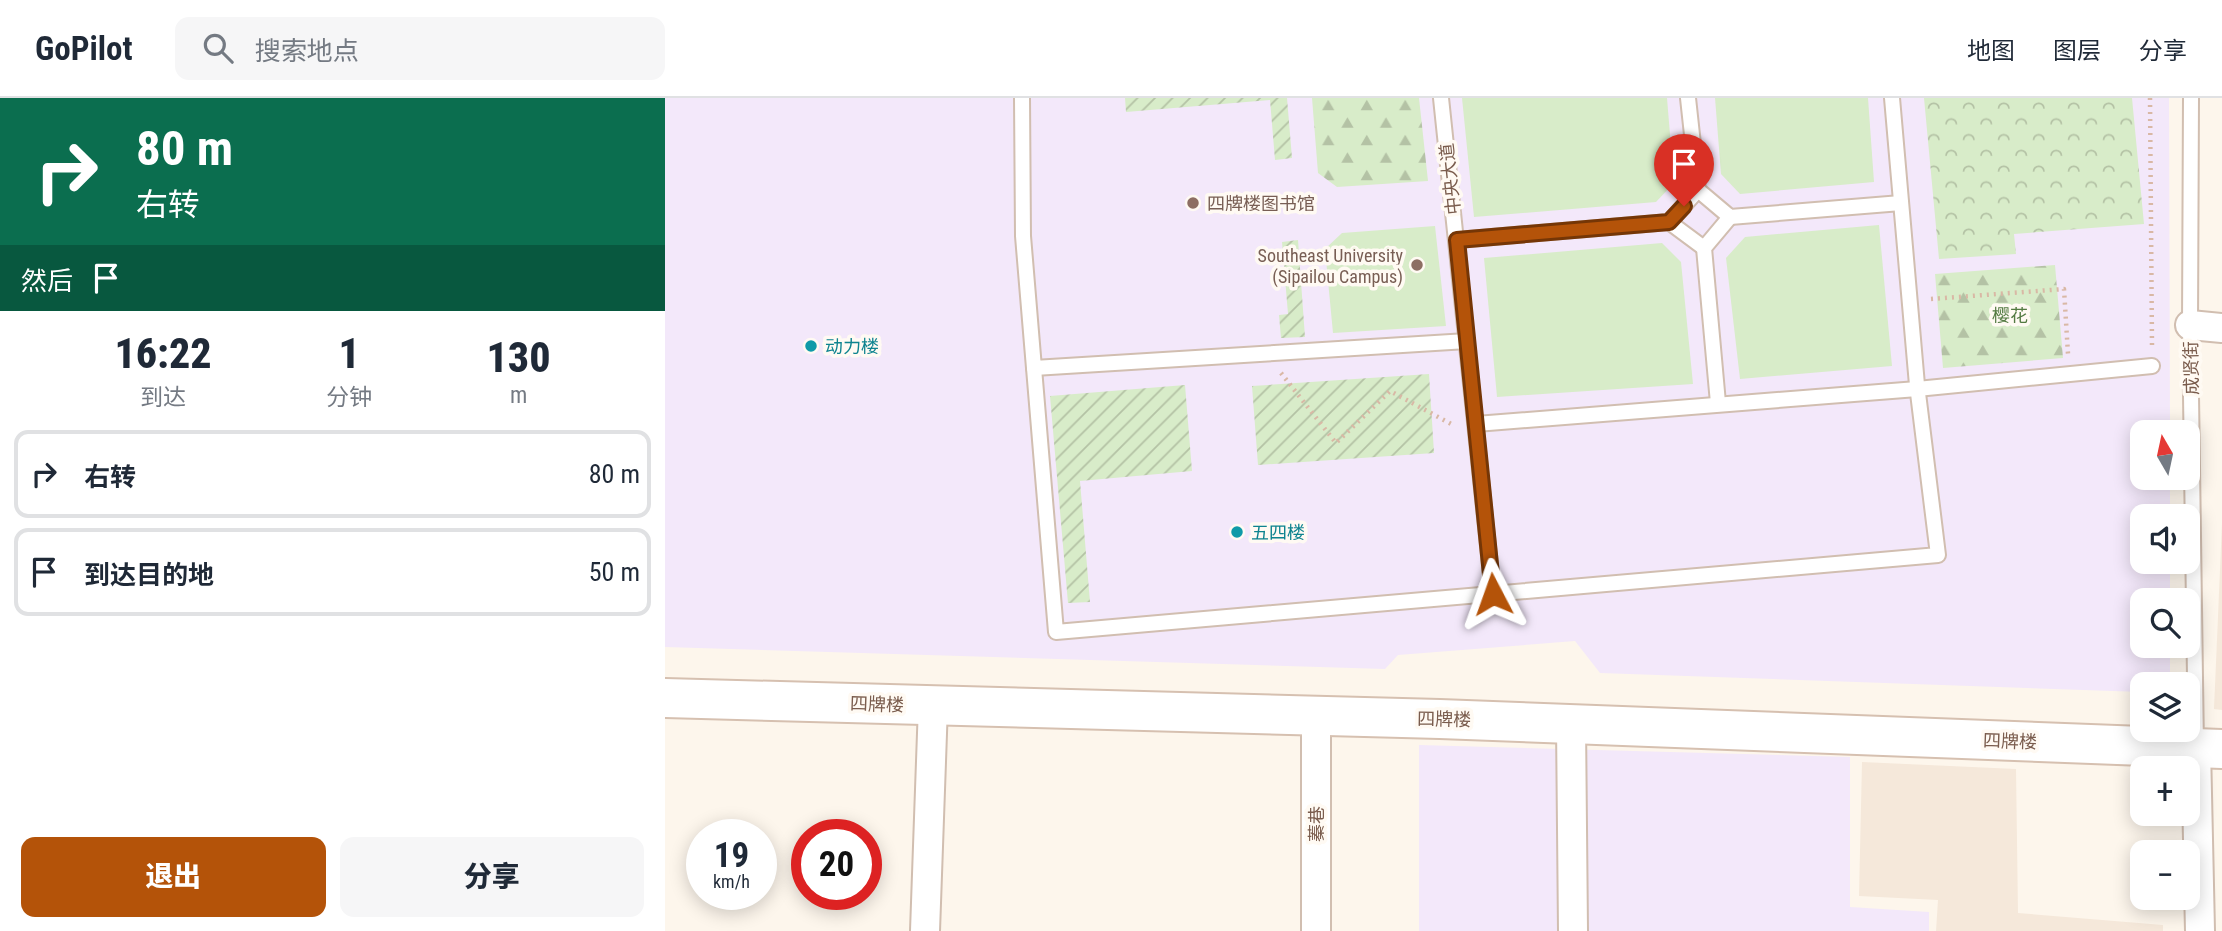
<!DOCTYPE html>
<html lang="zh">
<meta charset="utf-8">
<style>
:root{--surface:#fff;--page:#f6f6f7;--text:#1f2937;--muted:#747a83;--line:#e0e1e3;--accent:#b45309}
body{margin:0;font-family:"Roboto Condensed","Noto Sans SC",sans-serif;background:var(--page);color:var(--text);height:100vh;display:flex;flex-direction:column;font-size:26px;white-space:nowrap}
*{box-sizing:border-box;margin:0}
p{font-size:23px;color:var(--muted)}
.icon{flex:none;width:38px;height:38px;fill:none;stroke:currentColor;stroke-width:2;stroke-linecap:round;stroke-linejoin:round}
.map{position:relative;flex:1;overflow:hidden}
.drawer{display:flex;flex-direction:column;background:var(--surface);width:665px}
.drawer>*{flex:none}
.banner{background:#0b6e4f;color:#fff;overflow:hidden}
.needle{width:46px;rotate:351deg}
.controls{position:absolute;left:1465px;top:322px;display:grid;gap:14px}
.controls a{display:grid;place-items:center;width:70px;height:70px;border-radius:14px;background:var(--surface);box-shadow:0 4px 18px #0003;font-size:35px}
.speed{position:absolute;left:21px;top:721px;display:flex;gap:14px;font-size:35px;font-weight:700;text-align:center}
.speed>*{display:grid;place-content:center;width:91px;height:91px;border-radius:50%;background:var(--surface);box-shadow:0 4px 18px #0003;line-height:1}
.speed small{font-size:18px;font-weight:400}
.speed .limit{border:10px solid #d22;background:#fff;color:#111}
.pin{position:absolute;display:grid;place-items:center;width:60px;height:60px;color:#fff;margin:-72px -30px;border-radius:50% 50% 50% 0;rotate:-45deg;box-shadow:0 0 7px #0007}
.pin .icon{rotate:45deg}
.me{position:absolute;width:77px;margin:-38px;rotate:356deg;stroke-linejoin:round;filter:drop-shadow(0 0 5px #0008)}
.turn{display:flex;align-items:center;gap:24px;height:147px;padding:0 21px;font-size:32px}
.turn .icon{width:91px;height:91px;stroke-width:2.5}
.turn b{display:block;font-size:49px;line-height:60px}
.then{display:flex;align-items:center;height:66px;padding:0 21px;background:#0003;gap:14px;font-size:26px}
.eta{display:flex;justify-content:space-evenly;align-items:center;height:119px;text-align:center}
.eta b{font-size:42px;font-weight:800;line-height:49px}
.cta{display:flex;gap:14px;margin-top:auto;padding:14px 21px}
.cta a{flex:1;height:80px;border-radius:14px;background:var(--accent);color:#fff;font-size:28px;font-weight:800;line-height:80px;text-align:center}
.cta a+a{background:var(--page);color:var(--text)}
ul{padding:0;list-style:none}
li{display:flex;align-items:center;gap:21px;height:88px;margin:0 14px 10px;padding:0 7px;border:4px solid var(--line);border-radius:14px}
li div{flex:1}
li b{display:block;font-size:26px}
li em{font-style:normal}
header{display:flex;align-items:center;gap:42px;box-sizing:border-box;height:98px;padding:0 35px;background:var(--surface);border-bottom:2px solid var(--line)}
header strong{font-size:33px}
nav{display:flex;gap:38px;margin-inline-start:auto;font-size:24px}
.search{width:490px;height:63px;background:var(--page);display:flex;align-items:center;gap:18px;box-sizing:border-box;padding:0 24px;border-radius:14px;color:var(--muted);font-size:26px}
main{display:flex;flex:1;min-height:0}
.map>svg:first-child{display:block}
.residential{fill:#f5e8da}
.education{fill:#f3e8fa}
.grass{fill:#d8ecc9}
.forest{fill:url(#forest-firs)}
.park{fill:url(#park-crowns)}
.garden{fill:url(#garden-furrows)}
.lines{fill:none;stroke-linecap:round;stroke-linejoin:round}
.lane-casing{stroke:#d1beb0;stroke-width:18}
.street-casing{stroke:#d1beb0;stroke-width:32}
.secondary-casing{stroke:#d6c0b0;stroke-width:42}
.path{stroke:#d9b8a5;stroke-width:4.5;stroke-dasharray:2 5;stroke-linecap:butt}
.lane{stroke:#fff;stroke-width:14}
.street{stroke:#fff;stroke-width:28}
.secondary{stroke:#fff;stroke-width:38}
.route-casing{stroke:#753606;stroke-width:18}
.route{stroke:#b45309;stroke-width:12}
.education-dot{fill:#8d6e63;stroke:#fffaf3;stroke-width:2.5}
.culture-dot{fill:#0f9aa8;stroke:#fffaf3;stroke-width:2.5}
.labels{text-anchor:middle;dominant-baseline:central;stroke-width:7;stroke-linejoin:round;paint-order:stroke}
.street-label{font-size:18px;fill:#7a5c4d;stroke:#fffaf3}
.education-label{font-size:18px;fill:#785e54;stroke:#fffaf3;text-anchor:start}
.park-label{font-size:18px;fill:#537a41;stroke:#fffaf3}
.culture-label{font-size:18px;fill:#0d838f;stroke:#fffaf3;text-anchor:start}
</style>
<header>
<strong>GoPilot</strong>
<div class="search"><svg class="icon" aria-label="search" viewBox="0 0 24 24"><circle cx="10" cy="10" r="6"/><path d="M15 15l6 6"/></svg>搜索地点</div>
<nav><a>地图</a><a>图层</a><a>分享</a></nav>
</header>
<main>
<section class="drawer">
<div class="banner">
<div class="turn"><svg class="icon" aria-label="right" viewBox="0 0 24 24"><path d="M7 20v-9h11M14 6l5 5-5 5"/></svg><div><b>80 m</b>右转</div></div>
<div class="then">然后<svg class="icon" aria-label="arrive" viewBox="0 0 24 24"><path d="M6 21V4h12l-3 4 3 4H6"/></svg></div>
</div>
<div class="eta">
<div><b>16:22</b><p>到达</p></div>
<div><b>1</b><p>分钟</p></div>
<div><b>130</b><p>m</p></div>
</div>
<ul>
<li><svg class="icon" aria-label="right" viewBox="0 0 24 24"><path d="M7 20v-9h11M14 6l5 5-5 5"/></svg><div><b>右转</b></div><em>80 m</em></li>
<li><svg class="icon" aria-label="arrive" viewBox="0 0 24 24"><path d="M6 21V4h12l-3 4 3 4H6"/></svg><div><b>到达目的地</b></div><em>50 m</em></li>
</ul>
<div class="cta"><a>退出</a><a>分享</a></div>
</section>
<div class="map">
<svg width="1557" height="833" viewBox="0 0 1557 833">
<defs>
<pattern id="forest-firs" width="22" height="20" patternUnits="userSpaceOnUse" patternTransform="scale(1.75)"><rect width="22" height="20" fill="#d8ecc9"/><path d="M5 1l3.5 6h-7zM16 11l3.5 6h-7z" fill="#b4c2a5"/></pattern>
<pattern id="park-crowns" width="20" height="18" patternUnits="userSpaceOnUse" patternTransform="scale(1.75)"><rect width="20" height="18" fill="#d8ecc9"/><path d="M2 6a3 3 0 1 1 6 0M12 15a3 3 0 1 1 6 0" fill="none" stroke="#b4c2a5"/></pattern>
<pattern id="garden-furrows" width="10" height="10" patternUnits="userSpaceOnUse" patternTransform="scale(1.75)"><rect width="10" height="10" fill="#d8ecc9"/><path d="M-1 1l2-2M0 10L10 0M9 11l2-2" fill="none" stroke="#b4c2a5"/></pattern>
</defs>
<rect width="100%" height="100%" fill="#fdf6ec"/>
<g class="residential">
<path d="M1557,425V612L1549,611Z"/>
<path d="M1197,664L1351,671L1353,815L1498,827V833H1271L1273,802L1194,798Z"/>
</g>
<g class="education">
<path d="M0,0H1504L1505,334H1477V380H1505V418H1477V464H1505V502H1477V548H1505V586H1477V594L935,575L910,543L733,557L720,571L0,549Z"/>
<path d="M754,647L1185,659V809L1264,814V833H754Z"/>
</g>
<g class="grass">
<path d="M797,0H1002L1009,85L991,104L809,119Z"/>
<path d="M1050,0H1203L1209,84L1075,96L1056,76Z"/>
<path d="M1214,127L1227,268L1075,281L1061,160L1080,139Z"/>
<path d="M770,128L781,228L668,235L660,151L677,135Z"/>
<path d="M997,145L1016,164L1028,286L832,299L819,160Z"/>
</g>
<g class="forest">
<path d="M647,0H754L763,83L672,89L653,75Z"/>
<path d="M1390,167L1398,260L1278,270L1270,176Z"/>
</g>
<path class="park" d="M1259,0H1467L1479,126L1349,136L1351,156L1274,161Z"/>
<g class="garden">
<path d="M460,0H622L627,60L610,62L605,2L461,14Z"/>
<path d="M633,142L640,239L616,240L614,217L623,216L617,144Z"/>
<path d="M764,276L769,355L593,367L587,288Z"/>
<path d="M520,287L527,373L415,383L425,504L403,505L385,298Z"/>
</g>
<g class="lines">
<defs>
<g id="lane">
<path d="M357,0L358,138L369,270L802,243"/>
<path d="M776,0L828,496"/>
<path d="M1023,0L1033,92L1065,119L1236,105"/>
<path d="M1526,0L1525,227L1531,650"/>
<path d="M1004,124L1033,92"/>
<path d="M792,142L1004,124L1039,150"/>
<path d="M369,270L391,534L1273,457L1252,287L1227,0"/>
<path d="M1053,305L1039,150L1065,119"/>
<path d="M811,326L1252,291L1487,268"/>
</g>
<g id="street">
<path d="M1525,227L1557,230"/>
<path d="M906,626L908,833"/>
<path d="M1531,650L1535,833"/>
<path d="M260,833L268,607"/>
<path d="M651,833V620"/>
</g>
<path id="secondary" d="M0,600L775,621L1557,651"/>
</defs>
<use href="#lane" class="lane-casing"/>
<use href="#street" class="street-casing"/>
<use href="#secondary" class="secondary-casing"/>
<g class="path">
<path d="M1485,0L1487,248"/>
<path d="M1266,201L1399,191L1403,256"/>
<path d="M616,275L671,345L725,293L788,327"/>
</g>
<use href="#lane" class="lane"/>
<use href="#street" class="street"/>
<use href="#secondary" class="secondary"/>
</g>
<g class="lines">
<defs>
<path id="route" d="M828,496L792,142L1004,124L1019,108"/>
</defs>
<use href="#route" class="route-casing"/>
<use href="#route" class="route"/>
</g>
<g class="education-dot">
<circle cx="528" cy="105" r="7"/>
<circle cx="752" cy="167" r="7"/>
</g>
<g class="culture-dot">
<circle cx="146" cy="248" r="7"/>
<circle cx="572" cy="434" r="7"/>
</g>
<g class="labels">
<g class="street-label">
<text transform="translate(785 81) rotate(-96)">中央大道</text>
<text transform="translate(1526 270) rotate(-91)">成贤街</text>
<text transform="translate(212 606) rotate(2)">四牌楼</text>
<text transform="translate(779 621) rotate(1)">四牌楼</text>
<text transform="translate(1345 643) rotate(2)">四牌楼</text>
<text transform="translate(651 726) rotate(-90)">蓁巷</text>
</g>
<g class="education-label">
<text x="542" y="105">四牌楼图书馆</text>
<text x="738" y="157" text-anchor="end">Southeast University<tspan x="738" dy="21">(Sipailou Campus)</tspan></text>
</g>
<g class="park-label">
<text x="1345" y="217">樱花</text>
</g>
<g class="culture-label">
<text x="160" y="248">动力楼</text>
<text x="586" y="434">五四楼</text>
</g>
</g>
</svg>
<div class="controls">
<a><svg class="needle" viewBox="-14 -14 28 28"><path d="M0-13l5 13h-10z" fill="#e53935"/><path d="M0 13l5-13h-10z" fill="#747a83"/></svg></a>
<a><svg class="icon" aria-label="sound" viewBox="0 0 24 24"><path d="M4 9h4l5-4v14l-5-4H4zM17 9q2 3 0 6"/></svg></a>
<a><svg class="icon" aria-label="search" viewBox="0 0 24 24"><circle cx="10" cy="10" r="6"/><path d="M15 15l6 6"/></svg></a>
<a><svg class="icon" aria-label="layers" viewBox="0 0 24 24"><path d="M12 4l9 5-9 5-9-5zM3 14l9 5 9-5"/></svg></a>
<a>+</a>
<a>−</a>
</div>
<div class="speed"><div>19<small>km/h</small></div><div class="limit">20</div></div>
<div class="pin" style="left:1019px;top:108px;background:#d93025"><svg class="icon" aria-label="arrive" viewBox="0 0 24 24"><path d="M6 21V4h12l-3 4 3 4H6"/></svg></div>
<svg class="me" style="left:828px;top:496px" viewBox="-20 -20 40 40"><path d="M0-17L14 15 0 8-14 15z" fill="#b45309" stroke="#fff" stroke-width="4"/></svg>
</div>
</main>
